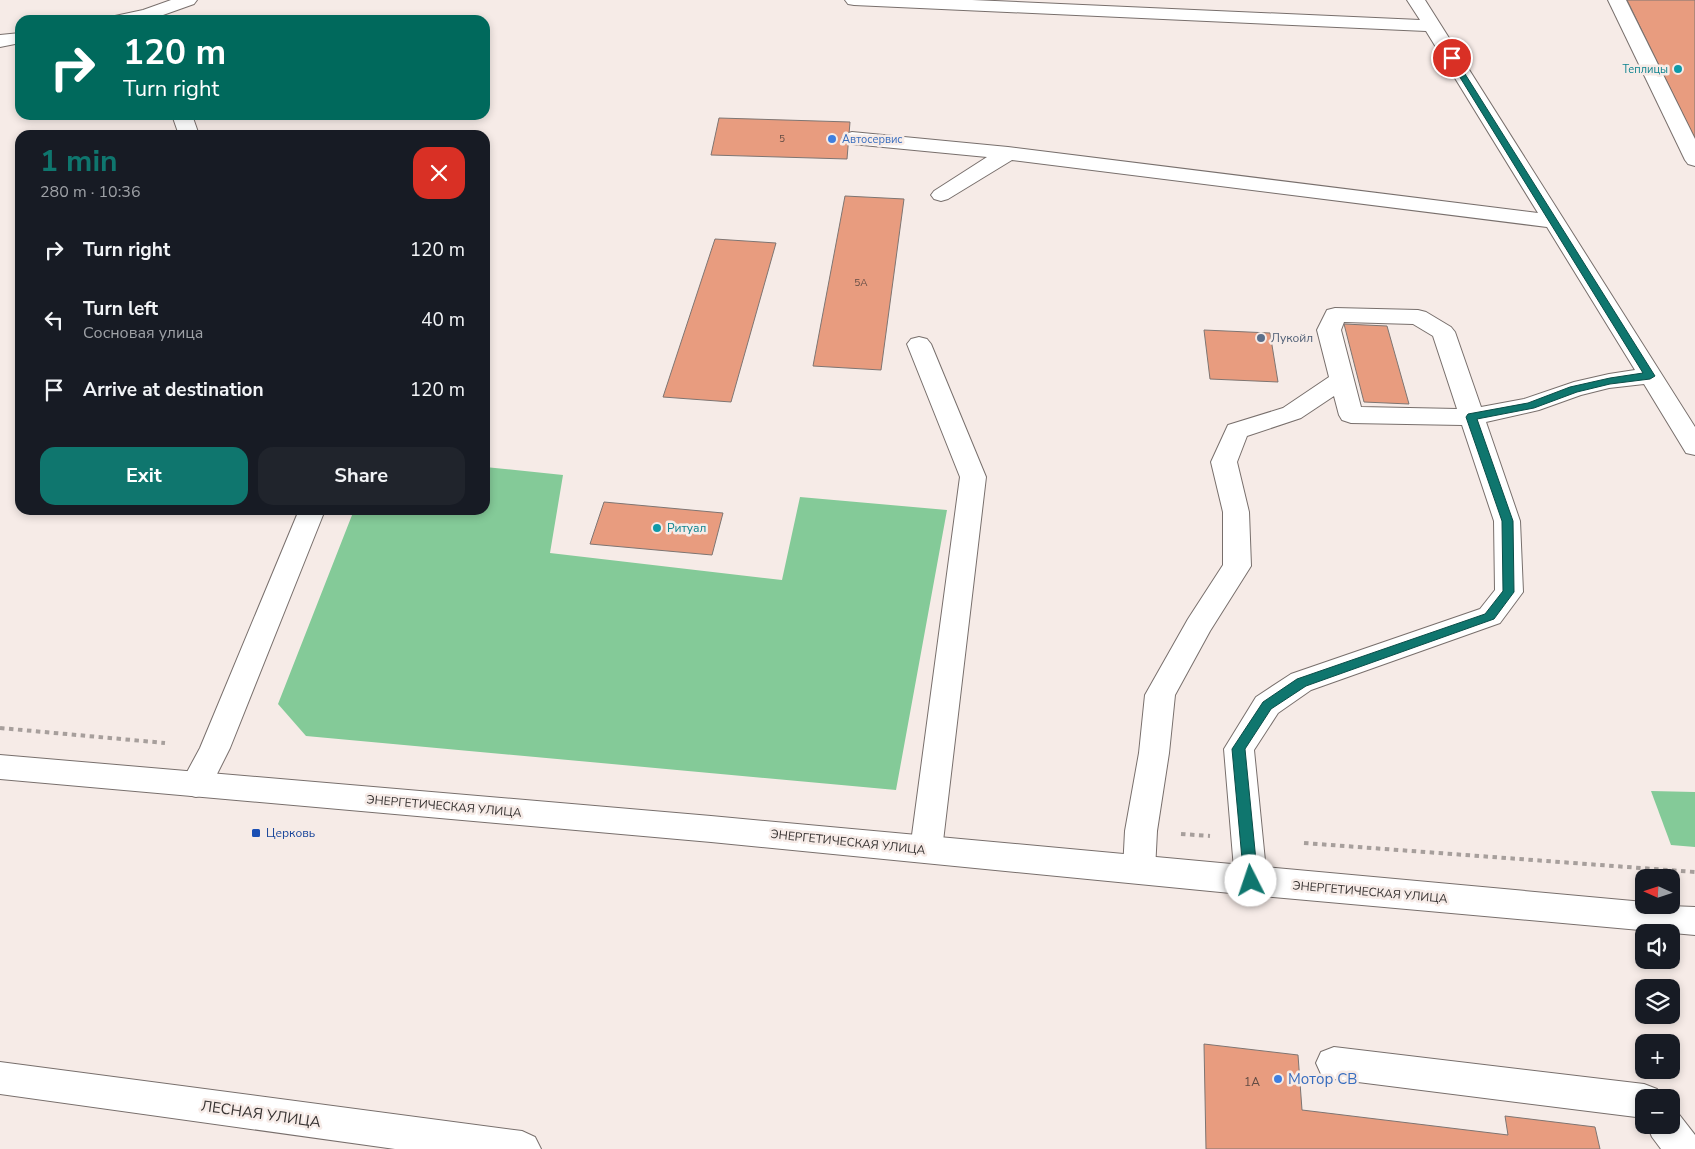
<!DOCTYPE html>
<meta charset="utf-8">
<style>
:root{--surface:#171b24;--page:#20242c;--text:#f1f3f6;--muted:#9ea1a6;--accent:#0f766e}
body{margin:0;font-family:"Nunito Sans",sans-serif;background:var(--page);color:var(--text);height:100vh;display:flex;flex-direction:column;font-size:19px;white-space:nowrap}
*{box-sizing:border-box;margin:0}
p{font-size:16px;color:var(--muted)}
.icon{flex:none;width:28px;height:28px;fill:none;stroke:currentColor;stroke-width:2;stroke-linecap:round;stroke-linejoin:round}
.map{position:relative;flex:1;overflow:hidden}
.drawer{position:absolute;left:15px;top:130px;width:475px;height:385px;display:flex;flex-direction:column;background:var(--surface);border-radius:15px;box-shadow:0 2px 8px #0003}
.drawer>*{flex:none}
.hud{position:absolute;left:15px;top:15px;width:475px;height:105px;border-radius:15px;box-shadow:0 2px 8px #0003;background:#00695c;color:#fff;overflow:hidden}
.needle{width:32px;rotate:273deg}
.controls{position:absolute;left:1635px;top:869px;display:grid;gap:10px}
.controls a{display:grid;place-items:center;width:45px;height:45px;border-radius:10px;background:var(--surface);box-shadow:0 2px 8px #0003;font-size:25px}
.pin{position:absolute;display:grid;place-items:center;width:42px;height:42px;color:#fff;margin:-21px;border:2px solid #fff;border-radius:50%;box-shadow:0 1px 5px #0007}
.me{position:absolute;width:55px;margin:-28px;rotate:356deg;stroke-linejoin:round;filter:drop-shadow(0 0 4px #0008)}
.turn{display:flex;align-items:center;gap:18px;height:105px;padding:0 25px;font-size:22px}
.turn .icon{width:65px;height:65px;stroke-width:2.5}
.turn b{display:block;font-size:35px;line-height:42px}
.round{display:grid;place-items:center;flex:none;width:52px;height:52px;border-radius:15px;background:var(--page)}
.overview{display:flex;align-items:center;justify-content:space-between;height:85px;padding:0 25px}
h1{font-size:30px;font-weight:700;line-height:38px;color:var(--accent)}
.primary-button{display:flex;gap:10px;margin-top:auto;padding:10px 25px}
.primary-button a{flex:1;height:58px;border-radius:15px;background:var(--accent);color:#fff;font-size:20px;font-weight:700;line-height:58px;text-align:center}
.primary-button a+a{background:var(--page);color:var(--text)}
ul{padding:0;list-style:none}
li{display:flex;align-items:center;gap:15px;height:70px;padding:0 25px}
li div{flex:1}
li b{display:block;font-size:19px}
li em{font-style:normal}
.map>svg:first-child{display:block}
.forest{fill:#84ca98}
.building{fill:#e89c7f;stroke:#7e7572}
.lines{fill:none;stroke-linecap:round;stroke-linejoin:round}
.minor-casing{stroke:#786f6c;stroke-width:2}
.major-casing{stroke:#786f6c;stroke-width:2}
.path{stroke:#a79f9c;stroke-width:4;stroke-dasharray:4.5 4.5;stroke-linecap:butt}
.minor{fill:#fff;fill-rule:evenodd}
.major{fill:#fff;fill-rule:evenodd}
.route{fill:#0f766e;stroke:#0a4d48}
.culture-dot{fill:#0f9aa8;stroke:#f6ebe7;stroke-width:2}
.shop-dot{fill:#3f7fe0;stroke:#f6ebe7;stroke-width:2}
.service-dot{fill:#5c6f8a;stroke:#f6ebe7;stroke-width:2}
.transit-dot{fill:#1a4fb4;stroke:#f6ebe7;stroke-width:2}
.labels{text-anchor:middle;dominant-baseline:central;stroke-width:5;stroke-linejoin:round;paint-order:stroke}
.number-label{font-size:10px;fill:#624c44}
.far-culture-label{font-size:11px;fill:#0d838f;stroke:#f6ebe7;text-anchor:end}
.far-shop-label{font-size:11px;fill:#366cbe;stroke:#f6ebe7;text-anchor:start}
.service-label{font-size:12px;fill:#4e5e75;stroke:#f6ebe7;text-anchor:start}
.culture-label{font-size:12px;fill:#0d838f;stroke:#f6ebe7;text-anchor:start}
.street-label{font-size:12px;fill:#363231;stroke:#f6ebe7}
.transit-label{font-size:12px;fill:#164399;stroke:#f6ebe7;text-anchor:start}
.near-number-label{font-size:12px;fill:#624c44}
.near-shop-label{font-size:15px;fill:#366cbe;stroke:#f6ebe7;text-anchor:start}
.near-street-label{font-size:15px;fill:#363231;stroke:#f6ebe7}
</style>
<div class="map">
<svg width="1695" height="1149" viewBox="0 0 1695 1149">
<rect width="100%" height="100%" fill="#f6ebe7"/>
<g class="forest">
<path d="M485,467L563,475L550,553L782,580L800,497L947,510L896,790L306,736L278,704L354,510H485Z"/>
<path d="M1651,791L1695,792V847L1671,845Z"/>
</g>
<g class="building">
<path d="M1627,0H1695V139Z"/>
<path d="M719,118L850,122L847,159L711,155Z"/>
<path d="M845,196L904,199L881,370L813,366Z"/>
<path d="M715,239L776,243L731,402L663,397Z"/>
<path d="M1344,324L1387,326L1409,404L1364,402Z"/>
<path d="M1204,330L1270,333L1278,382L1210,379Z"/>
<path d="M604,502L723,513L712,555L590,544Z"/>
<path d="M1204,1044L1298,1055L1302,1110L1508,1135L1505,1116L1595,1127L1600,1149H1206Z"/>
</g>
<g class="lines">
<defs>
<g id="minor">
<path d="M171,0H197L194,4L149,20H112L115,16L143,10Z"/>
<path d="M845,0H972L1420,20L1407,0H1425L1695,427V455L1686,453L1644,384L1609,388L1581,395L1539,410L1486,422L1520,521L1523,592L1500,623L1311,690L1278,713L1254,750L1267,881L1263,891L1251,895L1239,891L1235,881L1224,749L1256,697L1291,674L1480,609L1495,590L1494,521L1462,425L1351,423L1342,420L1339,415L1334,396L1301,418L1247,436L1237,462L1249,512L1251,566L1210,631L1175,695L1169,753L1157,831L1155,870L1151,879L1139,883L1127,879L1123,870L1125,831L1139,753L1145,695L1188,619L1223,565V512L1211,462L1228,425L1283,408L1329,377L1317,330L1327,310L1335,308L1418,310L1426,312L1451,327L1455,332L1481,407L1524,399L1574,382L1609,374L1635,370L1547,227L1012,160L948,199L941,201L934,199L931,195L934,191L987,157L852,144L845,142L842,138L845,134L852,132L1008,147L1538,213L1426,31L854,5L848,4ZM1344,322L1413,324L1433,336L1457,409L1361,407L1341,330Z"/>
<path d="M1608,0H1626L1695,139V166L1688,164L1685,160Z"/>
<path d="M20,33V43L0,47V35Z"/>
<path d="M172,115H192L199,135H179Z"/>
<path d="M919,337L927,339L931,344L986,477L942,850L937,859L926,863L915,859L910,850L960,477L907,344L911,339Z"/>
<path d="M299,510H325L230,748L207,794L196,797L185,794L180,785L200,748Z"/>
<path d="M1334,1047L1644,1084L1657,1089L1661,1098H1644V1118L1334,1079L1321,1074L1316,1063L1321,1052Z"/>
<path d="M0,1062L522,1131L535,1137L541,1149H395L0,1094Z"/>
<path d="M1671,1110L1678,1113L1695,1135V1149H1661L1652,1137L1647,1125H1671Z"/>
</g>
<path id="major" d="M0,755L711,816L1644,902V905L1695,907V935L1251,895L711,842L0,779Z"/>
</defs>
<use href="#minor" class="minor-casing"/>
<use href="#major" class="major-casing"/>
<g class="path">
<path d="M0,728L165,743"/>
<path d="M1181,834L1210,836"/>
<path d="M1304,843L1695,872"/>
</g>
<use href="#minor" class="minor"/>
<use href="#major" class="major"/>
</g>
<path class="route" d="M1452,56L1455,58L1655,376L1650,379L1610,384L1577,392L1534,408L1477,419L1513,521L1514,592L1494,619L1306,686L1271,709L1245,749L1258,881L1256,885L1251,887L1246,885L1244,881L1232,749L1263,702L1297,679L1485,614L1503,591L1502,521L1466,417L1468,414L1528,403L1570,387L1610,378L1643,373L1448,58Z"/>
<g class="culture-dot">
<circle cx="1678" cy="69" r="5"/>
<circle cx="657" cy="528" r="5"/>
</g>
<g class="shop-dot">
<circle cx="832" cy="139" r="5"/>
<circle cx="1278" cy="1079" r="5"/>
</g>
<circle class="service-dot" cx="1261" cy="338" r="5"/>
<rect class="transit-dot" x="251" y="828" width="10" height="10" rx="2.5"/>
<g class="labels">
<g class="number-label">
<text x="782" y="139">5</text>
<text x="861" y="283">5А</text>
</g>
<g class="far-culture-label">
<text x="1668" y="69">Теплицы</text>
</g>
<g class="far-shop-label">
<text x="842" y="139">Автосервис</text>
</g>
<g class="service-label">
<text x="1271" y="338">Лукойл</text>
</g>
<g class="culture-label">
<text x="667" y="528">Ритуал</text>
</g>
<g class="street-label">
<text transform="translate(444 806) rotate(5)">ЭНЕРГЕТИЧЕСКАЯ УЛИЦА</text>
<text transform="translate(848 842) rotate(6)">ЭНЕРГЕТИЧЕСКАЯ УЛИЦА</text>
<text transform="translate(1370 892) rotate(5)">ЭНЕРГЕТИЧЕСКАЯ УЛИЦА</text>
</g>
<g class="transit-label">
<text x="266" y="833">Церковь</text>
</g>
<g class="near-number-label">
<text x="1252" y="1082">1А</text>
</g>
<g class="near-shop-label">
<text x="1288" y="1079">Мотор СВ</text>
</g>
<g class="near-street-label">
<text transform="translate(261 1114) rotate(8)">ЛЕСНАЯ УЛИЦА</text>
</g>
</g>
</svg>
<div class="controls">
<a><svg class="needle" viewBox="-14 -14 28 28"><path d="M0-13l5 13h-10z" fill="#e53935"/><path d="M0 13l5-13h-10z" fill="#9ea1a6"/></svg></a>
<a><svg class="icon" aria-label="sound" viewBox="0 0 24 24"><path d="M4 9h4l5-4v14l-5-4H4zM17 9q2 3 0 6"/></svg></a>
<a><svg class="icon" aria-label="layers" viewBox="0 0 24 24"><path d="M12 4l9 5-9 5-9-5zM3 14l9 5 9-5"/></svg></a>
<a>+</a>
<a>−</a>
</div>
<div class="pin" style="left:1452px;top:58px;background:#d93025"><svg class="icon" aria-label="arrive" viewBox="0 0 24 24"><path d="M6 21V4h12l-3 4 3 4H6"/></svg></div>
<svg class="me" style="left:1251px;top:881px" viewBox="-20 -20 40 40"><circle r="19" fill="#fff"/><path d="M0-13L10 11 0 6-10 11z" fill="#0f766e"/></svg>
<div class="hud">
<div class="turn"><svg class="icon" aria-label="right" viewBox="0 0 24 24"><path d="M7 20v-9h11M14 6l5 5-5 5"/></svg><div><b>120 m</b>Turn right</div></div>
</div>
<section class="drawer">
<div class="overview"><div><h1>1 min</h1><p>280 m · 10:36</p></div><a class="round" style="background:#d93025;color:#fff"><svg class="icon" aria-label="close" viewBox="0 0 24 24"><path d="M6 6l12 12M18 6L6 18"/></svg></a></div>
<ul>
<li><svg class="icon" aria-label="right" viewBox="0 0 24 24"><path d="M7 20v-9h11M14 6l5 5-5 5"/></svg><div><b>Turn right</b></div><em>120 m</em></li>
<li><svg class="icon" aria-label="left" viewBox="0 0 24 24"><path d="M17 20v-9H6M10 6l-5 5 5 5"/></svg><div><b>Turn left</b><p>Сосновая улица</p></div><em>40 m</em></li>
<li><svg class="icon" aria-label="arrive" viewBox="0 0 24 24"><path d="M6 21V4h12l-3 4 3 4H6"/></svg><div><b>Arrive at destination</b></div><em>120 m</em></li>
</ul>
<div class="primary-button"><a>Exit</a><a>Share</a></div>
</section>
</div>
